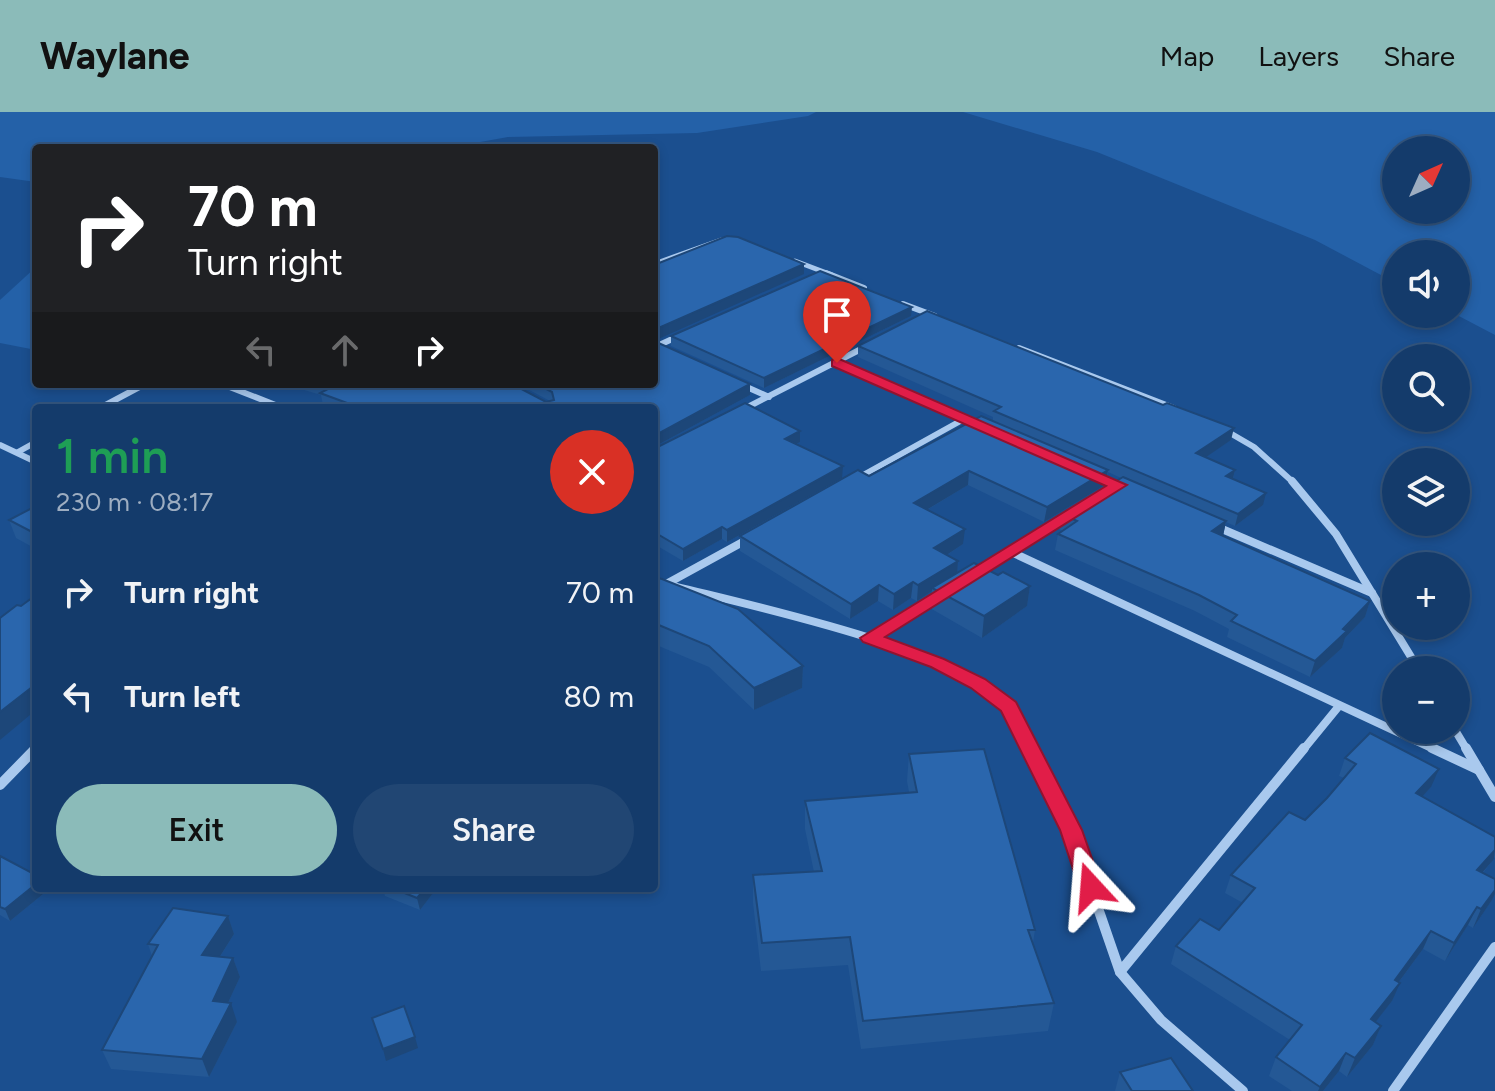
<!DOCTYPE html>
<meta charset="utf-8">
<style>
:root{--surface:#143b6b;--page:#214673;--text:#f1f3f6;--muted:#9dadc1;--line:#33557e;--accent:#8bbbb9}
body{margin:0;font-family:Figtree,sans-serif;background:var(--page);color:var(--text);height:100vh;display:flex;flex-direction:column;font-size:30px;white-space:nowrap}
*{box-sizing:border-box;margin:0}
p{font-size:26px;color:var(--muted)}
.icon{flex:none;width:44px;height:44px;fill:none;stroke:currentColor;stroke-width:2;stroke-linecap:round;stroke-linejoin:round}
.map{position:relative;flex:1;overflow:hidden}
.details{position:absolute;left:32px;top:292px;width:626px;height:488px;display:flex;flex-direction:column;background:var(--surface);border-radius:8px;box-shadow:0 4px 12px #0003,0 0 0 2px var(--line)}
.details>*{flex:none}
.banner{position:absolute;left:32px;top:32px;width:626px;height:244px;border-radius:8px;box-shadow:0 4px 12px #0003,0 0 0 2px var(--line);background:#202124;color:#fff;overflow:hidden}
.needle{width:52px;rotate:45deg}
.tools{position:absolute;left:1382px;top:24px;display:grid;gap:16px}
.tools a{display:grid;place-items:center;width:88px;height:88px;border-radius:50%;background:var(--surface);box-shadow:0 4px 12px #0003,0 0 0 2px var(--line);font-size:40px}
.pin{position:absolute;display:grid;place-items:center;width:68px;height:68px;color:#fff;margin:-82px -34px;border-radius:50% 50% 50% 0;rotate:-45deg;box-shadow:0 0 8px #0007}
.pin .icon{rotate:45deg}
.me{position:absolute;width:88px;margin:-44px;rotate:341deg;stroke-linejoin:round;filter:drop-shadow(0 0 6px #0008)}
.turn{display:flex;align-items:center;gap:28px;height:168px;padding:0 24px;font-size:36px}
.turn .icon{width:104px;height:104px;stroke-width:2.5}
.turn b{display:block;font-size:56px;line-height:68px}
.lanes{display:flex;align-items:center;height:76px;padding:0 24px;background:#0003;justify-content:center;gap:40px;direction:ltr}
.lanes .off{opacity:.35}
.round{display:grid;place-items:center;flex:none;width:84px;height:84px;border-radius:42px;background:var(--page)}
.overview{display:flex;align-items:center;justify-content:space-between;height:136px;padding:0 24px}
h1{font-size:48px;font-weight:600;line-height:60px;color:#1e9e55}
.cta{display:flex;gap:16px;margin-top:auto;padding:16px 24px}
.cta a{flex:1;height:92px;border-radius:48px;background:var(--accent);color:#111;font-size:32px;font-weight:600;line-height:92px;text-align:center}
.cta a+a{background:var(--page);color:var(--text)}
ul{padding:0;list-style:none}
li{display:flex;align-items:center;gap:24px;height:104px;padding:0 24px}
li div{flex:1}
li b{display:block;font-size:30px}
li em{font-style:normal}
header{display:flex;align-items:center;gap:48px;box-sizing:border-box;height:112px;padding:0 40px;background:var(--accent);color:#111}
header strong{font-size:38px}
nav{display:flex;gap:44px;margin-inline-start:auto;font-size:28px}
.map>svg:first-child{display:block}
.green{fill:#2461a8;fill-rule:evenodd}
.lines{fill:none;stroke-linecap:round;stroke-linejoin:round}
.minor-far3{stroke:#a9c9ee;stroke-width:5}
.minor-far2{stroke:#a9c9ee;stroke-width:6}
.minor-far1{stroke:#a9c9ee;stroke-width:8}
.minor{stroke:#a9c9ee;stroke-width:10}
.wall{fill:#245895}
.shaded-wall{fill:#1d4779}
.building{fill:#2a66ad;stroke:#1d4779;stroke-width:2}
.route{fill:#e11d48;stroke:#92132f;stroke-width:2}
</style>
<header>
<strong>Waylane</strong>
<nav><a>Map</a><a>Layers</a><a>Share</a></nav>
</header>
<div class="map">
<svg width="1495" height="979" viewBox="0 0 1495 979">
<rect width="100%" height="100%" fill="#1b4f8f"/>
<g class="green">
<path d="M0,0H816L808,4L697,21L508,25L447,36H36V70L0,65Z"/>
<path d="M963,0H1495V223L1455,202L1456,142H1396V171L1315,128L1097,40ZM1396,38H1456V98H1396Z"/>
<path d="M36,155V238L0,231V188Z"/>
</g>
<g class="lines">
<g class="minor-far3">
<path d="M795,149L832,163"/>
<path d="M654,152L721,128"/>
</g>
<g class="minor-far2">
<path d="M826,161L864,176"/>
<path d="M903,192L935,204"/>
<path d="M657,234L681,223"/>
<path d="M1019,236L1174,296"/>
<path d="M837,251L978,314"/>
<path d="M222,272L283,296"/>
<path d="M740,272L769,285"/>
<path d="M100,296L145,272"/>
<path d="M740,299L867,234"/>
<path d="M1223,317L1254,335L1294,371"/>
<path d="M0,333L36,350"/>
<path d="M18,340L36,330"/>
<path d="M856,367L964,307"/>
</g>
<g class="minor-far1">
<path d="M1292,369L1336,422L1419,558"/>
<path d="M1215,414L1372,481"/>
<path d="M1009,439L1436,638"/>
<path d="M976,460L1070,402"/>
<path d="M654,469C736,491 957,535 1008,595C1018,606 1024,625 1031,638"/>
<path d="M668,471L750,426"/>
<path d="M869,526L940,482"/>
<path d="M1455,618L1467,638"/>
<path d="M1303,638L1339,594"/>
</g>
<g class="minor">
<path d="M1030,636L1071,718L1120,860L1161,908L1243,979"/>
<path d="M1432,636L1479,658"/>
<path d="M1466,636L1495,685"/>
<path d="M0,673L36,636"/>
<path d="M1120,860L1304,636"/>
<path d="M1393,979L1495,835"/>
</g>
</g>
<g class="wall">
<path d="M911,204L764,276L671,234V224Z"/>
<path d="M858,234L1231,328L1205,345L1235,358L1233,367L1263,393L1235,414L1226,410L1223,424L1370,489L1365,505L1345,526L1342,536L1310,565L1227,525L1229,517L1195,499L1055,438L1058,422L1063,419L1059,417L1062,402L1121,366L1108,360L1105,373L1044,410L968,373L927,398L963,432L947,443L958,449L957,461L998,463L1030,474L1027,494L982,526L930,496L932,479L917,489L911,486L893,498L878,489L850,507L740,439V424L869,364L993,309V305L858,245Z"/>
<path d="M284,272H512L546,290L550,289L518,272H654L750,283L654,335L800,330L797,332L842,366L727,430L722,427L683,449L654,432V296H332L323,293L321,283Z"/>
<path d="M36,394V437L16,426L9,408Z"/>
<path d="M654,465L803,554L802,576L754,598L709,555L654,532Z"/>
<path d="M909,642L1035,818L1033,831L1054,891L1048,919L861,937L848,853L761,859L753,791V763L814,760L805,717V689L909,680L907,669Z"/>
<path d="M1345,646L1431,675L1422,684L1495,725V745L1483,761L1495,767V782L1492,788L1473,816L1468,813L1445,849L1423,837L1399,870L1392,889L1375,910L1381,914L1373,933L1347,965L1339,959L1323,979H1292L1269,964L1276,945L1290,928L1171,852L1176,834L1219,818L1243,791L1225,781L1231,763L1305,708L1327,686L1344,666L1339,664Z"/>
<path d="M0,744L36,776H47L48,778L10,809L0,803Z"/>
<path d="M383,776H437L420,798L385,784Z"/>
<path d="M228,804L234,822L220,845L233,846L240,865L228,891L237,910L209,965L111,957L102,938L152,844L148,832Z"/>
<path d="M1120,960L1193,979H1115Z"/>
</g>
<g class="shaded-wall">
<path d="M804,152V162L654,229V218Z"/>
<path d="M912,195L911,204L764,276V266Z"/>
<path d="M750,272V283L654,335V324Z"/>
<path d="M1234,316L1231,328L1193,354L1196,341Z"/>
<path d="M800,319V330L785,338V327Z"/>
<path d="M843,354L842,366L727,430V418Z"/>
<path d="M1108,358L1105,373L1044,410L1047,395Z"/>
<path d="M1235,358L1232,370L1226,364Z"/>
<path d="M969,359L968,373L913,406L914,391Z"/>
<path d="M1266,381L1263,393L1235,414L1238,402Z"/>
<path d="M1226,409L1223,424L1212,419Z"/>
<path d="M722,415V427L683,449V437Z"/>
<path d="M965,417L963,432L933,452L934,436Z"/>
<path d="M958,449L957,464L932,476V479L917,489L918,473Z"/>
<path d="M913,470L911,486L893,498L894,482Z"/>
<path d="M879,473L878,489L850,507L851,492Z"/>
<path d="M1030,474L1027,494L982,526L984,504Z"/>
<path d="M1370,489L1365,505L1345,526L1342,536L1310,565L1315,549Z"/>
<path d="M803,554L802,576L754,598V576Z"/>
<path d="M36,572V598L0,628V600Z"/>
<path d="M1439,657L1431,675L1409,699L1416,681Z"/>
<path d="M1495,738L1494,747L1469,776L1477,758Z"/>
<path d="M36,772V776H47L48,778L10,809L5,797Z"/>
<path d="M425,776H437L420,798L417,786Z"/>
<path d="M1495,778V782L1492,788L1473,816L1481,797Z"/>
<path d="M1477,795L1468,813L1445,849L1454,831Z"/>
<path d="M228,804L234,822L209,862L202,843Z"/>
<path d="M1431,819L1423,837L1387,886L1395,868Z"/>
<path d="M233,846L240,865L220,908L213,889Z"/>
<path d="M1400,871L1392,889L1363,926L1371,907Z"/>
<path d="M231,891L237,910L209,965L202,947Z"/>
<path d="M1381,914L1373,933L1347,965L1355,946Z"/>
<path d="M415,925L418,936L386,949L383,937Z"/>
<path d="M1346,941L1339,959L1323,979H1318L1320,975Z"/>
</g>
<g class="building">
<path d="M727,124L738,125L804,152L654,218V153Z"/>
<path d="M820,159L912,195L764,266L671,224Z"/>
<path d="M927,199L1163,293L1167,291L1234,316L1196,341L1235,358L1226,364L1266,381L1238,402L994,299L1001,295L858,234Z"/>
<path d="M654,229L750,272L654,324V296H355L347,291L320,281L330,276L317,272H512L546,290L554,288L552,280L537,272H654Z"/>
<path d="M745,291L800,319L785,327L843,354L727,418L722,415L683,437L654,420V335L656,336Z"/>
<path d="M981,304L1108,358L1047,395L969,359L914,391L965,417L934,436L958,449L918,473L913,470L894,482L879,473L851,492L740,424L858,358L869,364Z"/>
<path d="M1123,365L1226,409L1212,419L1370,489L1343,517L1347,519L1315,549L1231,509L1237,503L1199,483L1058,422L1077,409L1062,402Z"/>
<path d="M36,394V422L9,408Z"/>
<path d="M974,451L998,463L1003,460L1030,474L984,504L932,476Z"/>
<path d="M654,465L662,467L738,497L803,554L754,576L709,534L654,511Z"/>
<path d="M36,483V572L0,600V506L17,493L21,494Z"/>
<path d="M1370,621L1439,657L1416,681L1495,725V738L1477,758L1495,767V778L1481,797L1477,795L1454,831L1431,819L1395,868L1400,871L1371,907L1381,914L1355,946L1346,941L1320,975L1276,945L1302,913L1176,834L1200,807L1219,818L1255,776L1231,763L1289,700L1305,708L1327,686L1356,652L1345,646Z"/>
<path d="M984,637L1035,818H1028L1054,891L863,909L850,825L762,831L753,763L822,759L805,689L917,680L909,642Z"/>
<path d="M0,744L36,763V772L5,797L0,795Z"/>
<path d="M392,776H425L417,786Z"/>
<path d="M173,796L228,804L202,843L233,846L213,889L231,891L202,947L102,938L158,833L148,832Z"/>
<path d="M404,894L415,925L383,937L372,906Z"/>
<path d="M1171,946L1193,979H1132L1120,960Z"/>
</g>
<path class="route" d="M837,246L1127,373L885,525L944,547L985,567L1016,590L1082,718L1102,775L1099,781L1091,784L1083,781L1079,775L1060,718L1001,599L971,576L931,555L863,530L860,526L1106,374L832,254V248Z"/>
</svg>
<div class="tools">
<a><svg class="needle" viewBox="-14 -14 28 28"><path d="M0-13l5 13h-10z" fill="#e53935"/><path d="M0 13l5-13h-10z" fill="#9dadc1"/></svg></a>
<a><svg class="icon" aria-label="sound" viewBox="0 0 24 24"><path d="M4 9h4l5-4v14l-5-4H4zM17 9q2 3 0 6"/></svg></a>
<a><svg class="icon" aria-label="search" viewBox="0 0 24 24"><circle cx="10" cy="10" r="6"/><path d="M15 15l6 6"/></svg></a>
<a><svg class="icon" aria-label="layers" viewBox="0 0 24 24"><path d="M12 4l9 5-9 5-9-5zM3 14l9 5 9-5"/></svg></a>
<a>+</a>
<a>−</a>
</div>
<div class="pin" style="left:837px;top:251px;background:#d93025"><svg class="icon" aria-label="arrive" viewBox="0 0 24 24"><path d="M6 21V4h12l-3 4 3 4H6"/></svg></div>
<svg class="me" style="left:1091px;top:775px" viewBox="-20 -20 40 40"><path d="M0-17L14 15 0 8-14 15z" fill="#e11d48" stroke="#fff" stroke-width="4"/></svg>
<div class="banner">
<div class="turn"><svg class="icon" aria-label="right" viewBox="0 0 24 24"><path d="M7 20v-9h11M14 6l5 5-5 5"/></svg><div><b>70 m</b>Turn right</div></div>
<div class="lanes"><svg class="icon off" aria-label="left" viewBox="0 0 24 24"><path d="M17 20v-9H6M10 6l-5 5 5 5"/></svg><svg class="icon off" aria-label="ahead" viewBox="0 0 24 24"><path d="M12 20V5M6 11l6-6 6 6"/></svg><svg class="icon" aria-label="right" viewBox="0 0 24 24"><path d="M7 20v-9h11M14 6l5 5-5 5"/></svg></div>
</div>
<section class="details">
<div class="overview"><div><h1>1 min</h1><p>230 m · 08:17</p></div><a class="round" style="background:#d93025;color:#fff"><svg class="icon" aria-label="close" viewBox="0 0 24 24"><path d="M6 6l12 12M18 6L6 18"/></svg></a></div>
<ul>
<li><svg class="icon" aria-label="right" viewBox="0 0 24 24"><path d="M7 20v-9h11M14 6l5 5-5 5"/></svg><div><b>Turn right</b></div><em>70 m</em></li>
<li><svg class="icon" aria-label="left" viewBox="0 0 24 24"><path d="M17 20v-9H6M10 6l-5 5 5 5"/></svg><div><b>Turn left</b></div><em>80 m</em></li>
</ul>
<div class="cta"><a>Exit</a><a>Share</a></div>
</section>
</div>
